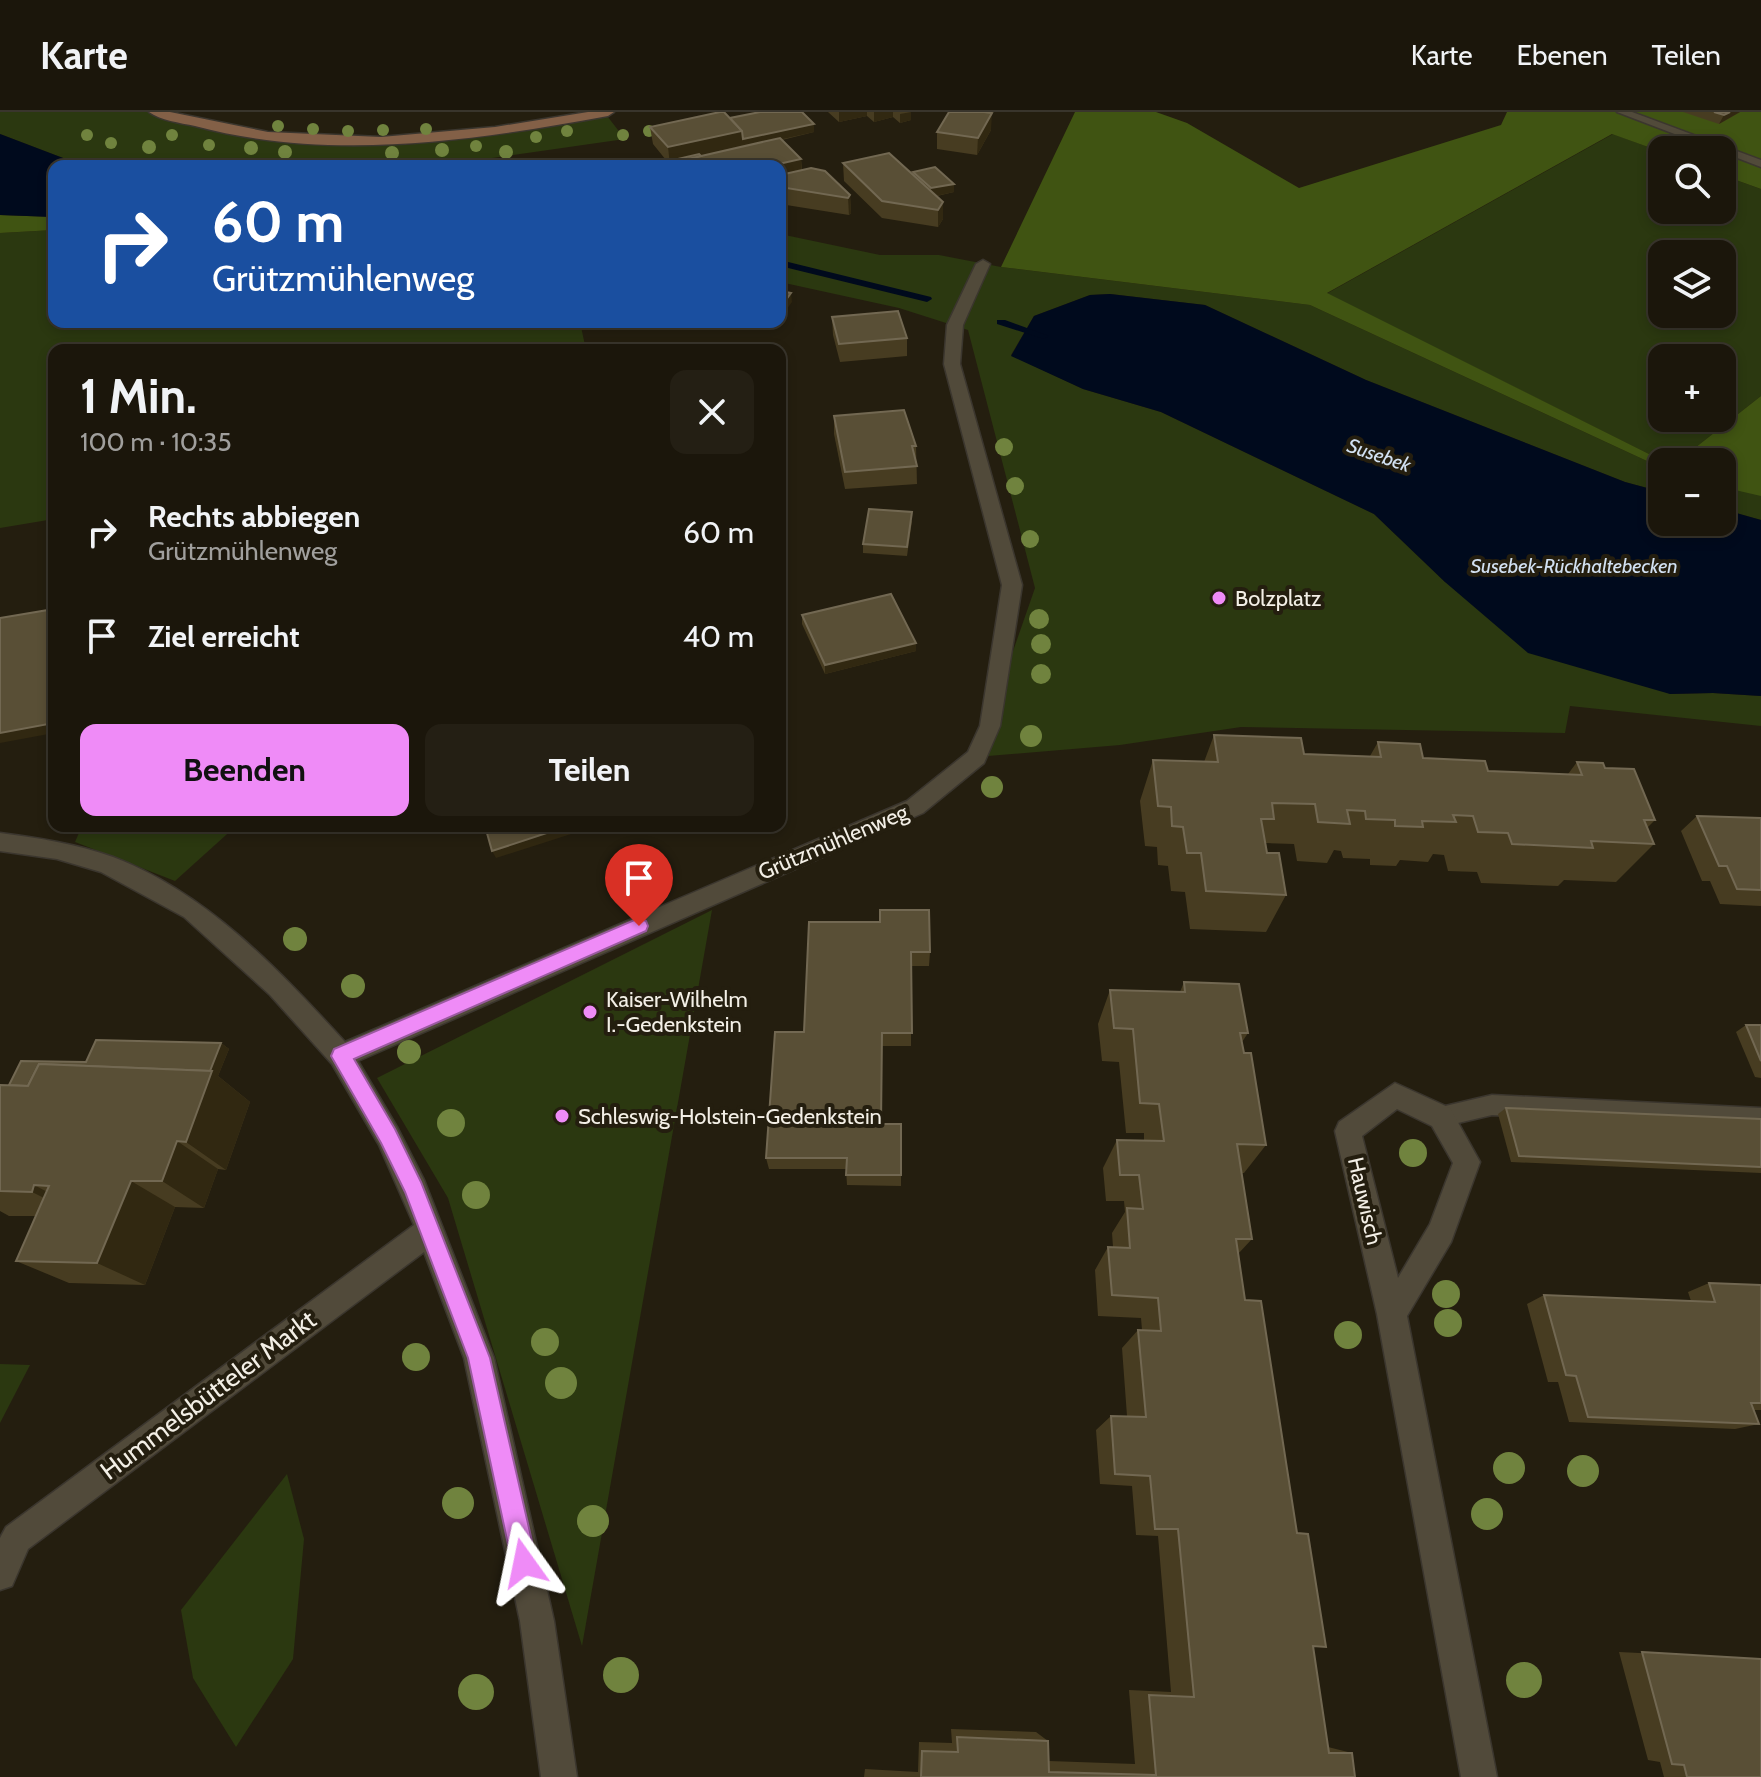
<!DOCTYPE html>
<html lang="de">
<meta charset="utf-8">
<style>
:root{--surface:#1b160b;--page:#241f14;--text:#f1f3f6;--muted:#a09f9d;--line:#39352c;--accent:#ef8bf7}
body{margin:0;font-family:Cabin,sans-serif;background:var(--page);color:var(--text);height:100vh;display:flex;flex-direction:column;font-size:30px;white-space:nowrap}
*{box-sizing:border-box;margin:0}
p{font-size:26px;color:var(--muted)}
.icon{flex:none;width:44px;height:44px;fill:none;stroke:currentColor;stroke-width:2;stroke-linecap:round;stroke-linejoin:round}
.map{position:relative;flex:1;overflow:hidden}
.sheet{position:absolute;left:48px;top:232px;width:738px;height:488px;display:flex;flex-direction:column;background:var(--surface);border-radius:16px;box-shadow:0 4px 12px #0003,0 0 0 2px var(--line)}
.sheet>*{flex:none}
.guide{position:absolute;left:48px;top:48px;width:738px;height:168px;border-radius:16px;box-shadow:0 4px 12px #0003,0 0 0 2px var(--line);background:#1a4fa0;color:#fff;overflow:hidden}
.fabs{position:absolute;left:1648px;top:24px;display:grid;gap:16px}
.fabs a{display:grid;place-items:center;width:88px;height:88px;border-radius:16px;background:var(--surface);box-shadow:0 4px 12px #0003,0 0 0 2px var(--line);font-size:40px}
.pin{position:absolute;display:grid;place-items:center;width:68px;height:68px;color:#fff;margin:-82px -34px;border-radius:50% 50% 50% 0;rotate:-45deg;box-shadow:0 0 8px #0007}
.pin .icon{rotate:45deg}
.me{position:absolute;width:88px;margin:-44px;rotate:348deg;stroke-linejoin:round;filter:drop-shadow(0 0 6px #0008)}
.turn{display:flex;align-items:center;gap:28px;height:168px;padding:0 32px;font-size:36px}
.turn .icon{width:104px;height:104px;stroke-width:2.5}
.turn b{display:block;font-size:56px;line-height:68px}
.round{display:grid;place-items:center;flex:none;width:84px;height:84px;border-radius:16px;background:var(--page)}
.head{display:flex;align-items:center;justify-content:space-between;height:136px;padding:0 32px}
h1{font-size:48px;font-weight:800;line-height:60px}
.cta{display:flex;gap:16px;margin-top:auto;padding:16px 32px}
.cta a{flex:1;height:92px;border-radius:16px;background:var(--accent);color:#111;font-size:32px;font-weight:800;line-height:92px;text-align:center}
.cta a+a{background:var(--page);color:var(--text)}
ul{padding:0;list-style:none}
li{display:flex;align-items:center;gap:24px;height:104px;padding:0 32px}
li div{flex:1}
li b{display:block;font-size:30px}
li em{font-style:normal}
header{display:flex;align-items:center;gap:48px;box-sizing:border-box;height:112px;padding:0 40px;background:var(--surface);border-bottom:2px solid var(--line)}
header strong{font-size:38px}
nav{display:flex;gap:44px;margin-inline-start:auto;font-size:28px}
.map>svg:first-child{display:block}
.green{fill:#2b3810;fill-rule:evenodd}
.forest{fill:#405412}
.water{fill:#000a1d}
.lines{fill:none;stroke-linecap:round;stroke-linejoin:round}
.stream{fill:#000a1d;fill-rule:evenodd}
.lane-casing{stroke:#3b362e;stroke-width:3}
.street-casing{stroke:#3b362e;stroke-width:3}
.secondary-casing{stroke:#3b362e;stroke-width:3}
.lane{fill:#514a3a;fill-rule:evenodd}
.street{fill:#514a3a;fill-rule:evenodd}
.secondary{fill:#836047;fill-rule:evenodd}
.tree{fill:#70833e}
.wall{fill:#473c21}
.shaded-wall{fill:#312811}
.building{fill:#594f36;stroke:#726852;stroke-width:2}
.route{fill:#ef8bf7;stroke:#9b5aa1;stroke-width:2}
.poi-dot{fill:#ef8bf7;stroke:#241e0f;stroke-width:3}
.labels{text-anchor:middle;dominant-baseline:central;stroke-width:8;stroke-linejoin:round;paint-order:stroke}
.far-water-label{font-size:20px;font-style:italic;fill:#d2e1f2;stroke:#241e0f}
.poi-label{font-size:22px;fill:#f3efe6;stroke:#241e0f;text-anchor:start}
.street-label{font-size:22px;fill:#f3efe6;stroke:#241e0f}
.near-street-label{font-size:26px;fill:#f3efe6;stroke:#241e0f}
</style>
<header>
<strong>Karte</strong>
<nav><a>Karte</a><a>Ebenen</a><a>Teilen</a></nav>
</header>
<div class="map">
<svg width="1761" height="1665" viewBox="0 0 1761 1665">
<rect width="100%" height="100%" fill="#241e0f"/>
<g class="green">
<path d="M0,0H154L253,25L407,33L559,12L604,0L625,27L436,54H84L0,22Z"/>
<path d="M1613,22L1662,40V98H1722V63L1761,77V284L1677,350H1665L1326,182ZM1662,142H1722V202H1662ZM1662,246H1722V306H1662Z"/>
<path d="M54,118V210H580L586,238H54V407L0,416V121Z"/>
<path d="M780,122L880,143H939L1001,155L1310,193L1662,356V380L1625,370L1366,268L1205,193L1110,182L1090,183L1034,204L1011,243L1083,277L1161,300L1374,402L1445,470L1670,582L1713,581L1761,584V614L1570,594L1565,621L1241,615L1120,633L976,645L1035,476L968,218L899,196L780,170Z"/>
<path d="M1722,374L1761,383V408L1722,397Z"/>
<path d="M82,714H236L175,769L75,730Z"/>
<path d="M712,798L582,1534L448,1086L377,966Z"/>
<path d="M0,1252L30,1253L0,1311Z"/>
<path d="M287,1362L304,1427L293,1547L236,1635L193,1566L181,1498Z"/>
</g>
<g class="forest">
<path d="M1075,0H1156L1187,11L1299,76L1501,13L1507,0H1761V77L1722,63V38L1662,40L1612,22L1327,181L1665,350H1662V356L1310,193L1001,155Z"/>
<path d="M0,103L54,105V118L0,121Z"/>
<path d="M1761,284V384L1722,375V350H1677Z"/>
</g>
<g class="water">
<path d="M0,22L84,54H54V105L0,103Z"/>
<path d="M1110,182L1205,193L1366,268L1625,370L1662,380V410H1722V397L1761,408V584L1713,581L1670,582L1528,541L1445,470L1374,402L1161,300L1083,277L1011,244L1034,204L1090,183Z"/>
</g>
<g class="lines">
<g class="stream">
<path d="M780,148L931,185L932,187L927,190L780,154Z"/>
<path d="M997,208H1005L1049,224L1044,227L997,212Z"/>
</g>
<defs>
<g id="lane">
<path d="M1617,0H1632L1761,48V55Z"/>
<path d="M1492,983L1761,996V1016L1492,1003L1441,1015L1433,1012L1430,1005L1433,998L1441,995Z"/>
</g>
<g id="street">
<path d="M983,148L990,152L963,213L960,252L1022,473L1000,614L984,651L923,701L358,949L397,1015L424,1068L494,1246L554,1509L577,1665H541L520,1509L464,1246L424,1140L28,1437L12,1474L0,1478V1426L6,1415L414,1113L379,1033L332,952L270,883L184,805L101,760L57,747L0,739V721C38,726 77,732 113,745C207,781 279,858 345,930L907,689L968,640L980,614L1002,473L944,252L947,213L976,152Z"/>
<path d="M1395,971L1450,996L1480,1050L1451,1130L1407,1204L1497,1665H1461L1377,1202L1335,1019L1339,1010ZM1397,997L1432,1014L1453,1051L1430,1112L1398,1166L1362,1024Z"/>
</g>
<path id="secondary" d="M149,0H170L268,20L381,25L495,15L588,0H614L608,4C473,29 330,50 195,14C180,11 160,8 149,0Z"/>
</defs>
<use href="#lane" class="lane-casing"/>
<use href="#street" class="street-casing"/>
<use href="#secondary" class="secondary-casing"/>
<use href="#lane" class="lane"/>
<use href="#street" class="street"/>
<use href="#secondary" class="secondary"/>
</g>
<g class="tree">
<circle cx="278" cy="14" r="6"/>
<circle cx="313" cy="17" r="6"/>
<circle cx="426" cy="17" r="6"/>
<circle cx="383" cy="18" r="6"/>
<circle cx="348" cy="19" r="6"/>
<circle cx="567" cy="19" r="6"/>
<circle cx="649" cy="19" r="6"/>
<circle cx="87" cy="23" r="6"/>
<circle cx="172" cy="23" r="6"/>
<circle cx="623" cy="23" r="6"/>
<circle cx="536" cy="25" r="6"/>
<circle cx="111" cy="31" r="6"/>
<circle cx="209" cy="33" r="6"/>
<circle cx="149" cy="35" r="7"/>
<circle cx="476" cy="34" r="6"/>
<circle cx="251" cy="36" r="7"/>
<circle cx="442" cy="38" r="7"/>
<circle cx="285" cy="40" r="7"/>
<circle cx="506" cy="40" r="7"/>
<circle cx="392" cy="41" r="7"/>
<circle cx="1004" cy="335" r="9"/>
<circle cx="1015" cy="374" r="9"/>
<circle cx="1030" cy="427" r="9"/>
<circle cx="1039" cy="507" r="10"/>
<circle cx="1041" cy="532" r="10"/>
<circle cx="1041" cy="562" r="10"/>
<circle cx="1031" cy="624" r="11"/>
<circle cx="992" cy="675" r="11"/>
<circle cx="295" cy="827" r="12"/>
<circle cx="353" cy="874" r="12"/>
<circle cx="409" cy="940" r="12"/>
<circle cx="451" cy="1011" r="14"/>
<circle cx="1413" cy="1041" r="14"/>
<circle cx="476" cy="1083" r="14"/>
<circle cx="1446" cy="1182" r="14"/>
<circle cx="1448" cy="1211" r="14"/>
<circle cx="1348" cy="1223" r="14"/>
<circle cx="545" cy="1230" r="14"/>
<circle cx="416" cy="1245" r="14"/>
<circle cx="561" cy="1271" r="16"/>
<circle cx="1509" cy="1356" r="16"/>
<circle cx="1583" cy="1359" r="16"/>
<circle cx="458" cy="1391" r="16"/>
<circle cx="1487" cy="1402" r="16"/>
<circle cx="593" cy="1409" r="16"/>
<circle cx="621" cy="1563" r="18"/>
<circle cx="1524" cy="1568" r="18"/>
<circle cx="476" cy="1580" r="18"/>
</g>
<g class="wall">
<path d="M828,0H911V8L900,11L893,5L874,10L867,4L839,10Z"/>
<path d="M1683,0H1740L1719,12Z"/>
<path d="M730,6L814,20L782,28L801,47L802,58L850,83L851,101L849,103L780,92V54H674L673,52L670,53L653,32L650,15Z"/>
<path d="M991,18L977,43L937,37V20Z"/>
<path d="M843,51L912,62L913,60L954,80L937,84L943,107L938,115L882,106L844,69Z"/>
<path d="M832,205L907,226V244L840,250L833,223Z"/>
<path d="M834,304L916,334L917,372L845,377L834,322Z"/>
<path d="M912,409L907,444L863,441V432Z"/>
<path d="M802,503L916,539L825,562L802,512Z"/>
<path d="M1214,623L1304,642L1370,644L1378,630L1423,646L1488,659L1568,662L1577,650L1605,656L1655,708L1647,716L1654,732L1616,770L1564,768L1558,774L1481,771L1477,760L1448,759L1444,743L1433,742L1428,750L1400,748L1396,754L1370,753V747L1343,746L1341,739L1334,738L1327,751L1297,749L1294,732L1266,731L1267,741L1286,783L1266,820L1190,817L1185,780L1171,779L1168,754L1158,753L1157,735L1145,734L1140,689L1153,648L1204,650Z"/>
<path d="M1697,704L1761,706V794L1720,792L1710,769H1702L1681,719Z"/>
<path d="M809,810L930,840L929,854H911V934H882L881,1012H901V1074L847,1073L846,1057H769L766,1046L804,920Z"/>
<path d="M1184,870L1248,921L1242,930L1266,1033L1244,1061H1242L1252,1127L1238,1142L1245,1188L1313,1534L1328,1635L1352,1641L1355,1665H864L865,1657L918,1660L919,1630L952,1631L951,1617L1036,1620L1048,1629L1049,1649L1135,1652L1129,1578L1171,1580L1158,1424L1136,1423L1132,1374L1100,1372L1096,1318L1111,1304H1127L1122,1236L1138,1218H1142L1141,1206L1098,1204L1095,1158L1108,1135H1113L1112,1121L1125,1100L1124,1089H1106L1103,1056L1117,1028L1144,1029V1021H1126L1119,950L1102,949L1098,912L1110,878L1180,880Z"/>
<path d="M1746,913H1761V966L1755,965L1736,920Z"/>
<path d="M221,931L229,937L218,964L250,990L226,1058L218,1057L204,1096L175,1095L145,1173L69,1171L16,1149L36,1104H9L0,1099V973H9L86,950Z"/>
<path d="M1506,996L1761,1007V1061L1511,1050L1498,1002Z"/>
<path d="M1709,1171L1761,1173V1298H1753L1759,1312L1735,1317L1569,1310L1558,1270H1548L1527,1192L1544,1183L1691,1189L1688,1180Z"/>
<path d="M1619,1540L1761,1547V1665H1664L1660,1650L1648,1648Z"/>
</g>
<g class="shaded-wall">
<path d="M839,0H867V4L839,10Z"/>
<path d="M874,0H893V5L874,10Z"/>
<path d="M911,0V8L900,11V2Z"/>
<path d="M1730,0H1740L1719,12L1724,3Z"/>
<path d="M992,1L991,18L977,43L978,26Z"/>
<path d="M814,12V20L676,51L673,48V52L670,53L668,35L742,19Z"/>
<path d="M801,47L802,64L780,69V54H770Z"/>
<path d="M954,72V80L931,85V76Z"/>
<path d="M850,83L851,101L849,103L848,86Z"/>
<path d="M943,90V107L938,115V98Z"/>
<path d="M791,181L792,190L781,205L780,196Z"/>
<path d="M916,531V539L825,562V553Z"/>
<path d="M54,611V621L0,631V621Z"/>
<path d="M568,714H596L496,746L492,739Z"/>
<path d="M221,931L229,937L218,964L250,990L226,1058L186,1030L201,983Z"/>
<path d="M177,1029L218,1057L204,1096L162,1069Z"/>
<path d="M131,1069L175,1095L145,1173L97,1151Z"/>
<path d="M34,1073L84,1099L82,1105L32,1080Z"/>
</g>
<g class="building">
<path d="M720,0H724L742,19L668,35L650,15Z"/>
<path d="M760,0H802L814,12L743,27L742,19L730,6Z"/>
<path d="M949,0H984L992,1L978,26L937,20Z"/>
<path d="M1714,0H1730L1724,3Z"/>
<path d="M780,26L801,47L770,54H684L679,49Z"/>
<path d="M889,41L943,90L938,98L882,89L843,51Z"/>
<path d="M699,42L701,44L679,49L680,54H678L673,48Z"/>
<path d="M935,55L954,72L931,76L913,60Z"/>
<path d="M811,56L825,59L850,83L848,86L780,75V63Z"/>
<path d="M780,179L791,181L780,196Z"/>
<path d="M898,199L907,226L839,232L832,205Z"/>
<path d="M904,298L916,334H912L917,354L845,360L834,304Z"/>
<path d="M869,397L912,400L907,435L863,432Z"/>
<path d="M891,482L916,531L825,553L802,503Z"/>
<path d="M54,497V611L0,621V506Z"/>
<path d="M1214,623L1301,626L1304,642L1381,645L1378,630L1420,632L1423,646L1485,649L1488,659L1582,663L1577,650L1603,651L1605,656L1634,657L1655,708H1644L1654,732L1591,729L1593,736L1512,732L1508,721L1478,720L1473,704L1453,703L1456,710L1422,709L1423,715L1395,714V708L1366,707L1365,699L1347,698L1350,712L1318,710L1315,692L1272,691L1274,707H1261L1267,741H1279L1286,783L1206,779L1201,741H1187L1183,715L1172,714L1171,695L1158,694L1153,648L1218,650Z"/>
<path d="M1697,704L1761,706V778L1737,777L1727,754H1719Z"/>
<path d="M485,714H568L492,739Z"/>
<path d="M880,798H929L930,840H911L912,921H882L881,1012H901V1063H846L847,1046H766L775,920H804L809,810H880Z"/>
<path d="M1184,870L1239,872L1248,921H1240L1244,941H1251L1266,1033L1237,1032L1252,1127H1236L1245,1188L1261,1189L1297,1421L1308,1422L1326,1535L1313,1534L1329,1641H1352L1355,1665H921L922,1639L958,1640L957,1625L1048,1629L1049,1660L1156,1663L1149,1583L1194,1585L1178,1417H1155L1150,1364L1115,1362L1111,1304L1146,1305L1138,1218L1161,1219L1158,1186L1112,1183L1108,1135L1130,1136L1127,1096L1143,1097L1139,1063H1120L1117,1028L1164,1029L1159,992L1140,991L1133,917L1114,916L1110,878L1185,880Z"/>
<path d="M1746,913H1761V949Z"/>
<path d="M96,928L221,931L210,959L39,952L28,974L9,973L21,949L86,950Z"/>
<path d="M39,952L212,959L186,1030L177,1029L162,1069H131L97,1151L16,1149L49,1074L34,1073L32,1080L0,1079V973L28,974Z"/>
<path d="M1506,996L1761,1007V1055L1519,1044Z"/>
<path d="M1709,1171L1761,1173V1291H1751L1759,1312L1588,1305L1576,1264L1566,1263L1544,1183L1715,1190Z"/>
<path d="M1642,1540L1761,1547V1665H1687L1684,1653L1672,1652Z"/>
</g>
<path class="route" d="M639,806L646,809L648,814L646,819L354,947L395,1017L421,1070L490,1246L537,1451L533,1460L524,1463L515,1460L512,1451L468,1246L405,1080L381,1031L331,944L334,937Z"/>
<g class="poi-dot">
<circle cx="1219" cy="486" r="8"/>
<circle cx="590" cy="900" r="8"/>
<circle cx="562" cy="1004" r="8"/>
</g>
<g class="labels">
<g class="far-water-label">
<text transform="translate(1379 343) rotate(19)">Susebek</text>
<text x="1574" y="454">Susebek-Rückhaltebecken</text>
</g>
<g class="poi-label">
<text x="1235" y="486">Bolzplatz</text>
<text x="606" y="887">Kaiser-Wilhelm<tspan x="606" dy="25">I.-Gedenkstein</tspan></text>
<text x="578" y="1004">Schleswig-Holstein-Gedenkstein</text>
</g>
<g class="street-label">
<text transform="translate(833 730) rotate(-23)">Grützmühlenweg</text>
<text transform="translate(1365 1089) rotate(77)">Hauwisch</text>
</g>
<g class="near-street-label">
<text transform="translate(208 1283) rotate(-37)">Hummelsbütteler Markt</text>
</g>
</g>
</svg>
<div class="fabs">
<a><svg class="icon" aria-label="search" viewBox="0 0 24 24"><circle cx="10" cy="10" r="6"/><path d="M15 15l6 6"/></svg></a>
<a><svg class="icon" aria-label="layers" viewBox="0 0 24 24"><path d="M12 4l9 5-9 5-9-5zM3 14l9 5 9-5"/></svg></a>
<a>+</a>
<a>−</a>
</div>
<div class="pin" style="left:639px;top:814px;background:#d93025"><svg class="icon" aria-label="arrive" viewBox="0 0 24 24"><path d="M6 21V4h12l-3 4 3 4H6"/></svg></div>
<svg class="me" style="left:524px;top:1451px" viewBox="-20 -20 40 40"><path d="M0-17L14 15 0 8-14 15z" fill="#ef8bf7" stroke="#fff" stroke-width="4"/></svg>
<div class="guide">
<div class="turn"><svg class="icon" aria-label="right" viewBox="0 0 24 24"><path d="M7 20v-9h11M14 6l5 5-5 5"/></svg><div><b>60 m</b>Grützmühlenweg</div></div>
</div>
<section class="sheet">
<div class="head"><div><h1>1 Min.</h1><p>100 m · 10:35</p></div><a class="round"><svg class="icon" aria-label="close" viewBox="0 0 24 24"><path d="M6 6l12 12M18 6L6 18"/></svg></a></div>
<ul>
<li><svg class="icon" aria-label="right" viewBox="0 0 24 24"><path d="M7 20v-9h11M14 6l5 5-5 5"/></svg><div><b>Rechts abbiegen</b><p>Grützmühlenweg</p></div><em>60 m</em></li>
<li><svg class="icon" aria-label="arrive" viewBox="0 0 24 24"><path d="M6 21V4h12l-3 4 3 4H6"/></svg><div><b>Ziel erreicht</b></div><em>40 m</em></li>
</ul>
<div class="cta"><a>Beenden</a><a>Teilen</a></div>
</section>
</div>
